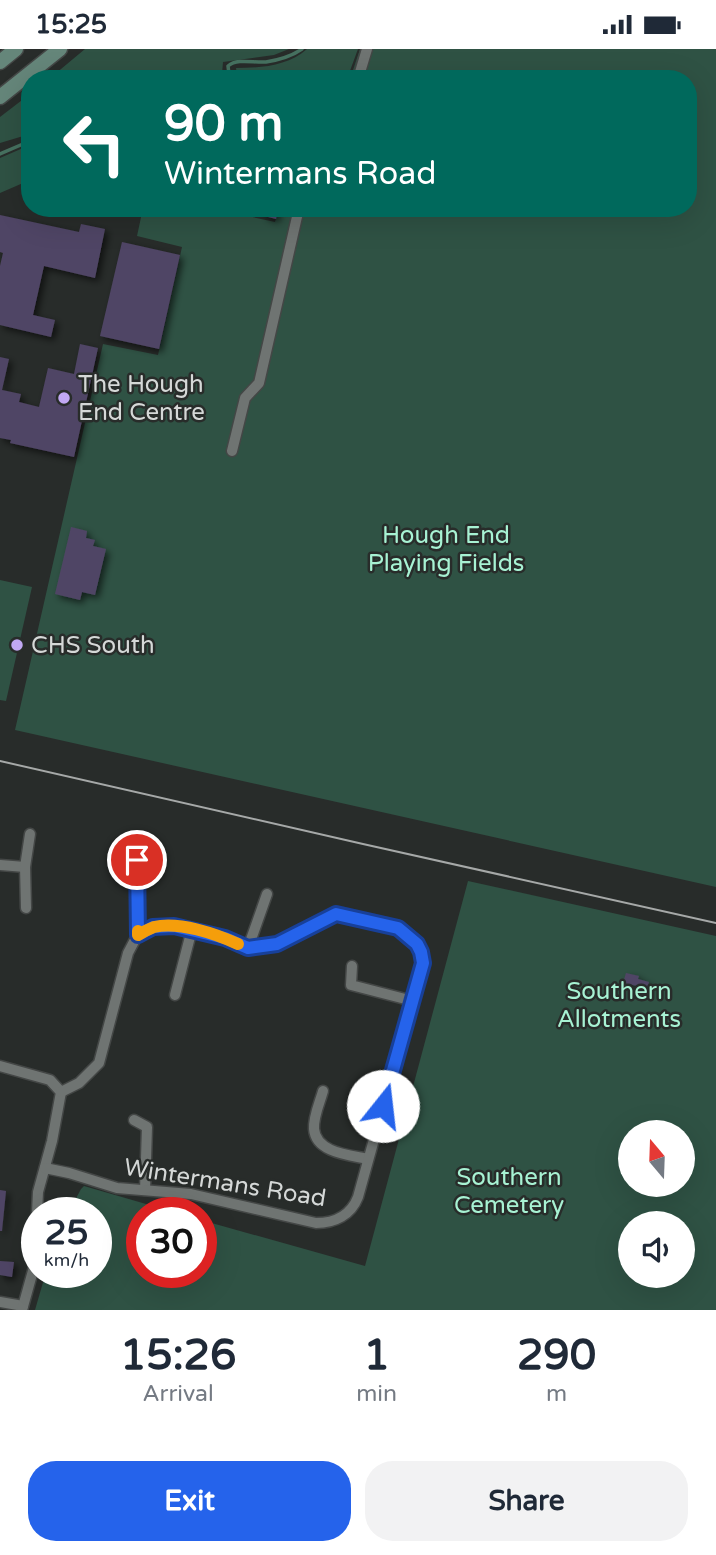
<!DOCTYPE html>
<style>
:root{--surface:#fff;--page:#f2f2f3;--text:#1f2937;--muted:#747a83;--accent:#2563eb}
body{margin:0;font-family:"Varela Round",sans-serif;background:var(--page);color:var(--text);height:100vh;display:flex;flex-direction:column;font-size:26px;white-space:nowrap}
*{box-sizing:border-box;margin:0}
p{font-size:23px;color:var(--muted)}
.icon{flex:none;width:38px;height:38px;fill:none;stroke:currentColor;stroke-width:2;stroke-linecap:round;stroke-linejoin:round}
.map{position:relative;height:1261px;overflow:hidden}
.sheet{display:flex;flex-direction:column;background:var(--surface);flex:1}
.sheet>*{flex:none}
.top-card{position:absolute;left:21px;top:21px;width:676px;height:147px;border-radius:28px;box-shadow:0 7px 28px #0002;background:#00695c;color:#fff;overflow:hidden}
.needle{width:46px;rotate:341deg}
.fabs{position:absolute;left:618px;top:1071px;display:grid;gap:14px}
.fabs a{display:grid;place-items:center;width:77px;height:77px;border-radius:50%;background:var(--surface);box-shadow:0 7px 28px #0002;font-size:35px}
.speed{position:absolute;left:21px;top:1148px;display:flex;gap:14px;font-size:35px;font-weight:700;text-align:center}
.speed>*{display:grid;place-content:center;width:91px;height:91px;border-radius:50%;background:var(--surface);box-shadow:0 7px 28px #0002;line-height:1}
.speed small{font-size:18px;font-weight:400}
.speed .limit{border:10px solid #d22;background:#fff;color:#111}
.pin{position:absolute;display:grid;place-items:center;width:60px;height:60px;color:#fff;margin:-30px;border:4px solid #fff;border-radius:50%;box-shadow:0 2px 7px #0007}
.me{position:absolute;width:77px;margin:-38px;rotate:16deg;stroke-linejoin:round;filter:drop-shadow(0 0 5px #0008)}
.turn{display:flex;align-items:center;gap:24px;height:147px;padding:0 28px;font-size:32px}
.turn .icon{width:91px;height:91px;stroke-width:2.5}
.turn b{display:block;font-size:49px;line-height:60px}
.eta{display:flex;justify-content:space-evenly;align-items:center;height:119px;text-align:center}
.eta b{font-size:42px;font-weight:700;line-height:49px}
.cta{display:flex;gap:14px;margin-top:auto;padding:14px 28px}
.cta a{flex:1;height:80px;border-radius:28px;background:var(--accent);color:#fff;font-size:28px;font-weight:700;line-height:80px;text-align:center}
.cta a+a{background:var(--page);color:var(--text)}
.status{display:flex;justify-content:space-between;align-items:center;height:49px;padding:0 35px;background:var(--surface);direction:ltr}
.status svg{height:19px;fill:currentColor}
.map>svg:first-child{display:block}
.green{fill:#2f5244;fill-rule:evenodd}
.lines{fill:none;stroke-linecap:round;stroke-linejoin:round}
.stream{stroke:#467160;stroke-width:3.5}
.building{fill:#504565;filter:url(#shadow)}
.street-casing{stroke:#444746;stroke-width:13}
.secondary-casing{stroke:#444746;stroke-width:17}
.street{stroke:#6f7472;stroke-width:10}
.secondary{stroke:#65867a;stroke-width:14}
.tram{stroke:#a6a9a8;stroke-width:2}
.route-casing{stroke:#184099;stroke-width:18}
.route{stroke:#2563eb;stroke-width:12}
.slow{stroke:#f59e0b;stroke-width:12}
.poi-dot{fill:#c1a8f3;stroke:#282c2a;stroke-width:2.5}
.labels{text-anchor:middle;dominant-baseline:central;stroke-width:5;stroke-linejoin:round;paint-order:stroke}
.poi-label{font-size:24px;fill:#d5d8d7;stroke:#282c2a;text-anchor:start}
.park-label{font-size:24px;fill:#a7f2d3;stroke:#282c2a}
.street-label{font-size:24px;fill:#d5d8d7;stroke:#282c2a}
</style>
<div class="status"><b>15:25</b><svg viewBox="0 0 49 12"><path d="M0 12V9h3v3zM5 12V6h3v6zM10 12V3h3v9zM15 12V0h3v12zM26 1h20v11H26zM47 4h2v5h-2z"/></svg></div>
<div class="map">
<svg width="716" height="1261" viewBox="0 0 716 1261">
<defs>
<filter id="shadow"><feDropShadow dx="3.5" dy="3.5" stdDeviation="3.5" flood-color="#0009"/></filter>
</defs>
<rect width="100%" height="100%" fill="#282c2a"/>
<g class="green">
<path d="M85,0H289L274,6L223,13L222,25L227,30H49Z"/>
<path d="M307,0H358L347,30H241L237,26L236,19C261,19 288,17 307,0Z"/>
<path d="M360,0H716V838L15,681L103,295L158,306L182,198L137,187L143,159H229V163L275,173L279,159H688V30H350Z"/>
<path d="M30,45V85L0,94V68Z"/>
<path d="M30,96V131L0,144V109Z"/>
<path d="M0,531L32,538L6,652L0,651Z"/>
<path d="M468,832L716,887V1261H35L46,1223H96V1164H68L81,1140L84,1137L177,1164H142V1223H201V1171L365,1217ZM630,1083H682V1136H630ZM630,1174H682V1227H630Z"/>
</g>
<g class="lines">
<g class="stream">
<path d="M234,30L229,25L228,17C238,9 253,14 266,13C278,11 292,7 302,0"/>
<path d="M0,105L30,92"/>
</g>
</g>
<g class="building">
<path d="M266,159H278L276,170L264,167Z"/>
<path d="M0,166L79,183L81,175L105,180L95,229L44,217L33,266L55,271L51,288L0,276V217L3,204L0,203Z"/>
<path d="M122,193L180,206L159,300L100,287Z"/>
<path d="M80,295L98,299L74,408L10,394L11,391L0,389V308L9,310L2,341L21,345L19,353L39,358L48,319L74,325Z"/>
<path d="M71,478L87,482L86,489L95,491L93,497L106,500L95,546L82,543L80,551L55,545Z"/>
<path d="M626,924L639,927L638,930L649,933L647,939L623,934Z"/>
<path d="M0,1141L6,1142L2,1182H0Z"/>
<path d="M0,1212L14,1213L12,1228L0,1226Z"/>
</g>
<g class="lines">
<defs>
<g id="street">
<path d="M358,30L367,0"/>
<path d="M232,402L245,349L259,334L299,159"/>
<path d="M137,811L138,885"/>
<path d="M0,816L25,818"/>
<path d="M26,859L25,818L30,785"/>
<path d="M248,899L267,845"/>
<path d="M352,917L351,936L413,952"/>
<path d="M175,946L192,880"/>
<path d="M0,1017L50,1031L61,1043L52,1092L38,1143L37,1164"/>
<path d="M323,1042C320,1053 313,1068 314,1080C316,1104 350,1106 368,1110"/>
<path d="M134,1071L147,1078L145,1141"/>
<path d="M45,1119L69,1124L117,1139L191,1145L316,1174C335,1174 351,1166 358,1148L423,914L421,903L417,895L398,879L336,865L277,896L248,899L225,889L192,880L174,877L153,879L138,885L128,904L99,1014L79,1034L61,1043"/>
<path d="M0,1253L23,1257"/>
<path d="M22,1261L36,1211L37,1185"/>
</g>
<g id="secondary">
<path d="M0,13L16,0"/>
<path d="M0,48L60,0"/>
</g>
</defs>
<use href="#street" class="street-casing"/>
<use href="#secondary" class="secondary-casing"/>
<use href="#street" class="street"/>
<use href="#secondary" class="secondary"/>
<path class="tram" d="M0,712L363,795L716,874"/>
</g>
<g class="lines">
<defs>
<path id="route" d="M137,811L138,886L153,878L174,877L225,889L248,899L277,895L336,865L398,879L417,895L421,903L423,914L383,1057"/>
</defs>
<use href="#route" class="route-casing"/>
<use href="#route" class="route"/>
<path class="slow" d="M138,882V886C143,883 149,880 154,878C179,872 216,885 238,895"/>
</g>
<g class="poi-dot">
<circle cx="64" cy="349" r="7"/>
<circle cx="17" cy="596" r="7"/>
</g>
<g class="labels">
<g class="poi-label">
<text x="78" y="335">The Hough<tspan x="78" dy="28">End Centre</tspan></text>
<text x="31" y="596">CHS South</text>
</g>
<g class="park-label">
<text x="446" y="486">Hough End<tspan x="446" dy="28">Playing Fields</tspan></text>
<text x="619" y="942">Southern<tspan x="619" dy="28">Allotments</tspan></text>
<text x="509" y="1128">Southern<tspan x="509" dy="28">Cemetery</tspan></text>
</g>
<g class="street-label">
<text transform="translate(225 1134) rotate(9)">Wintermans Road</text>
</g>
</g>
</svg>
<div class="fabs">
<a><svg class="needle" viewBox="-14 -14 28 28"><path d="M0-13l5 13h-10z" fill="#e53935"/><path d="M0 13l5-13h-10z" fill="#747a83"/></svg></a>
<a><svg class="icon" aria-label="sound" viewBox="0 0 24 24"><path d="M4 9h4l5-4v14l-5-4H4zM17 9q2 3 0 6"/></svg></a>
</div>
<div class="speed"><div>25<small>km/h</small></div><div class="limit">30</div></div>
<div class="pin" style="left:137px;top:811px;background:#d93025"><svg class="icon" aria-label="arrive" viewBox="0 0 24 24"><path d="M6 21V4h12l-3 4 3 4H6"/></svg></div>
<svg class="me" style="left:383px;top:1057px" viewBox="-20 -20 40 40"><circle r="19" fill="#fff"/><path d="M0-13L10 11 0 6-10 11z" fill="#2563eb"/></svg>
<div class="top-card">
<div class="turn"><svg class="icon" aria-label="left" viewBox="0 0 24 24"><path d="M17 20v-9H6M10 6l-5 5 5 5"/></svg><div><b>90 m</b>Wintermans Road</div></div>
</div>
</div>
<section class="sheet">
<div class="eta">
<div><b>15:26</b><p>Arrival</p></div>
<div><b>1</b><p>min</p></div>
<div><b>290</b><p>m</p></div>
</div>
<div class="cta"><a>Exit</a><a>Share</a></div>
</section>
